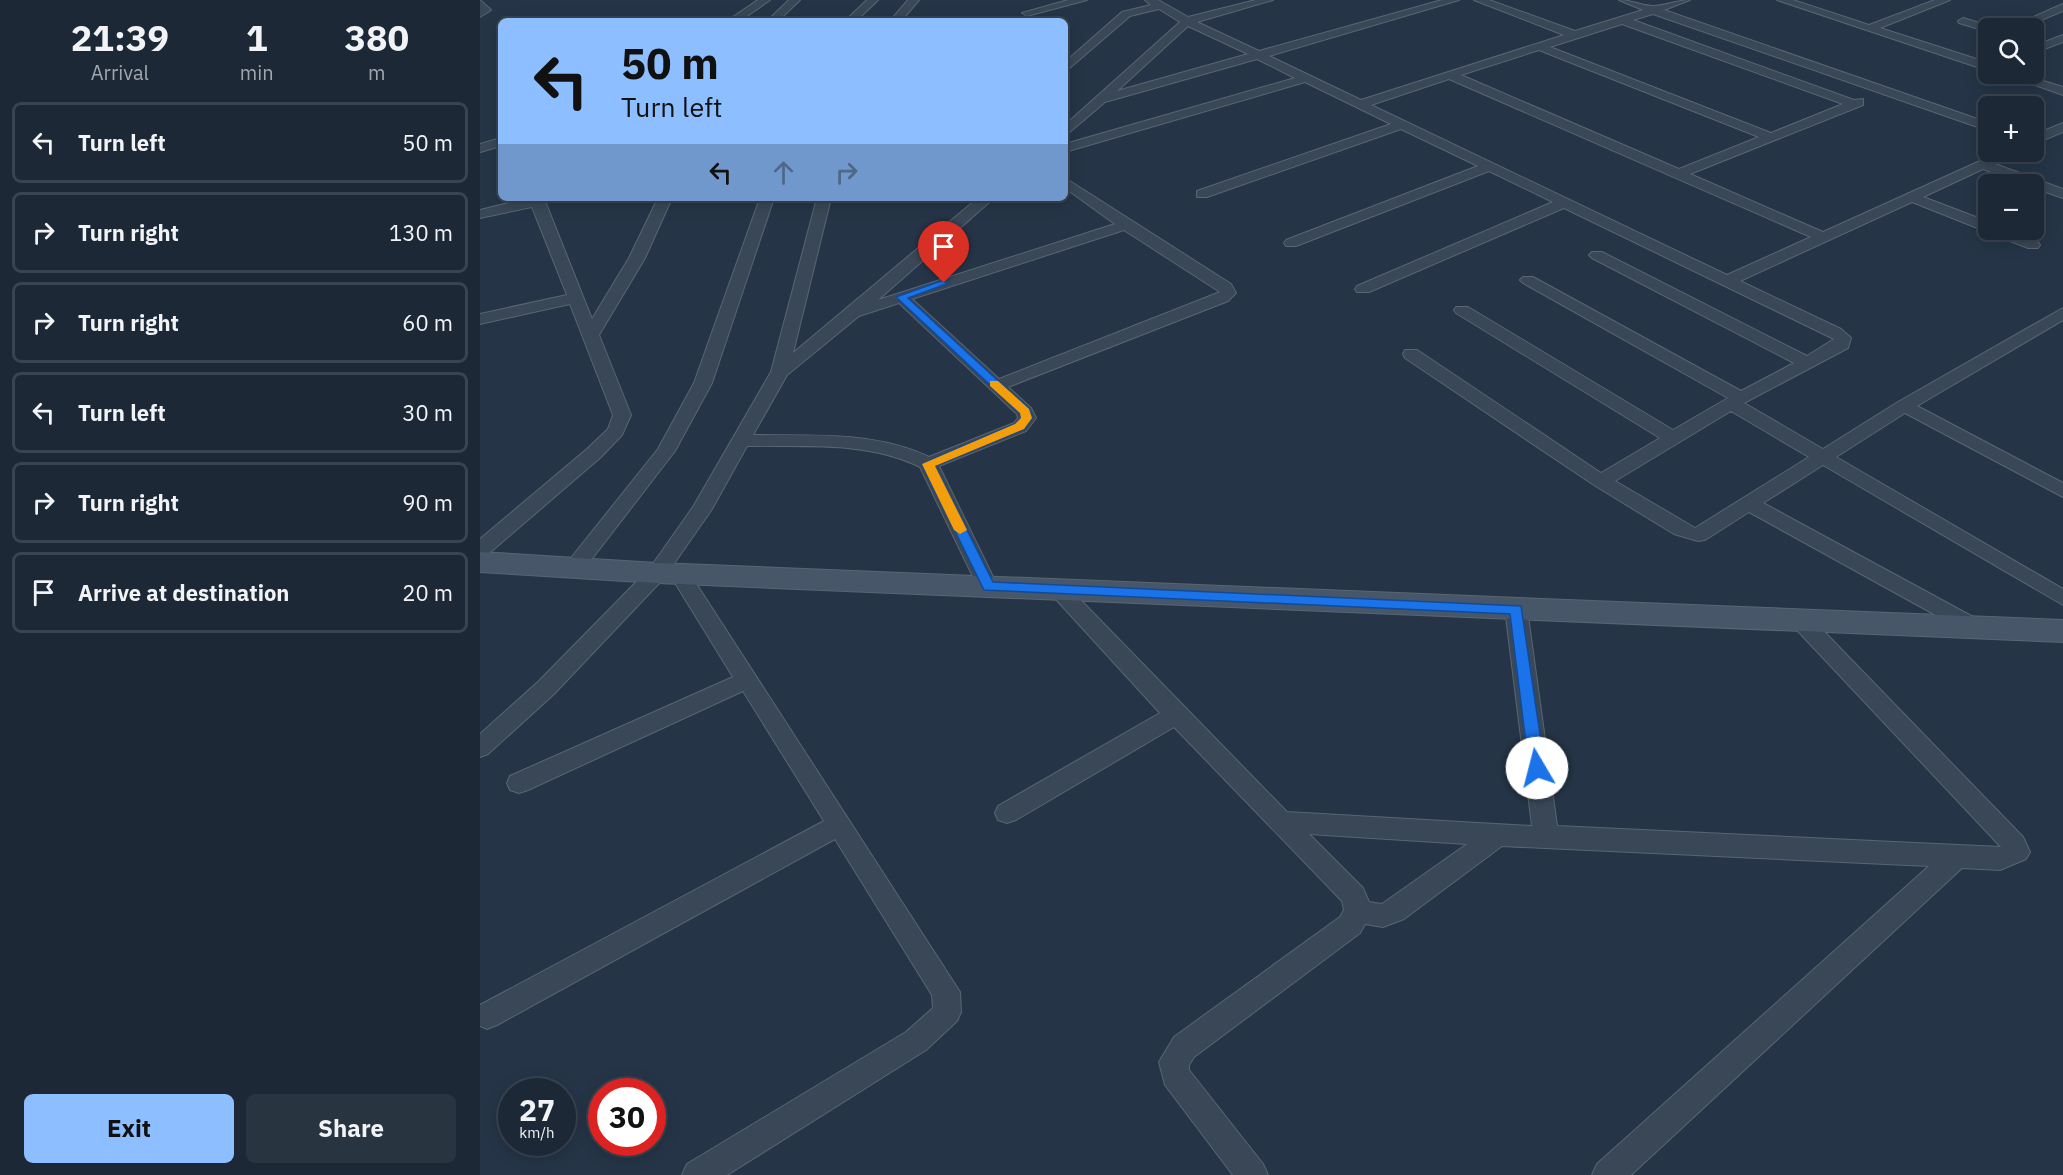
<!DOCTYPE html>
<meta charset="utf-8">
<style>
:root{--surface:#1c2835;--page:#293441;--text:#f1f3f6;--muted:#a0a6ad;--line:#3a4450;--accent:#8dbeff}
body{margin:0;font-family:"IBM Plex Sans",sans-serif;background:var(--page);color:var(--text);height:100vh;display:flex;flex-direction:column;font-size:22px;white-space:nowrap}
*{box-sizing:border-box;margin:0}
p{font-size:20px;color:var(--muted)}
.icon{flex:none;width:33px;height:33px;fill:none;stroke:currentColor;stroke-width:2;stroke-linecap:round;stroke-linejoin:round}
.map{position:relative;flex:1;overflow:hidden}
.drawer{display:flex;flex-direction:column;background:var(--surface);width:480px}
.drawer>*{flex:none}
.guide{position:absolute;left:18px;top:18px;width:570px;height:183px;border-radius:9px;box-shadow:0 3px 15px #0003,0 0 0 2px var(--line);background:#8dbeff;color:#111;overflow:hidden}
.tools{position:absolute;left:1498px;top:18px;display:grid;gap:12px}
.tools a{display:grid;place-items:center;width:66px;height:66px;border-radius:9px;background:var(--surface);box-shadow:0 3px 15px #0003,0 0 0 2px var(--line);font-size:30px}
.speed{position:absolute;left:18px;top:1078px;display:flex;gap:12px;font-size:30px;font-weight:700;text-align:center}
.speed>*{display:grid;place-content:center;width:78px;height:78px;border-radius:50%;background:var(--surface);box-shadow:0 3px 15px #0003,0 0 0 2px var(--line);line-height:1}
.speed small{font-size:15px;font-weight:400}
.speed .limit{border:9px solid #d22;background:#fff;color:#111}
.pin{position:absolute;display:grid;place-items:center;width:51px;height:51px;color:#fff;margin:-62px -26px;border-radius:50% 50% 50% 0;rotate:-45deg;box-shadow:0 0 6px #0007}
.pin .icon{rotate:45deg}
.me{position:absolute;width:66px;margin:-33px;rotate:352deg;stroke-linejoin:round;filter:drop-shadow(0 0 4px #0008)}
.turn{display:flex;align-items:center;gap:21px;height:126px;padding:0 24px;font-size:27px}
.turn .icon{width:78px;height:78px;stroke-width:2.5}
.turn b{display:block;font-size:42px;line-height:51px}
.lanes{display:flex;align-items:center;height:57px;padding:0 24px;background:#0003;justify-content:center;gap:30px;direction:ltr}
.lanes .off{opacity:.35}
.eta{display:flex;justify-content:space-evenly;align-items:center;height:102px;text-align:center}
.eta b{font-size:36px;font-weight:700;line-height:42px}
.button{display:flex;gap:12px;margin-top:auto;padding:12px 24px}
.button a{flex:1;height:69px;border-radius:9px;background:var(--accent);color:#111;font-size:24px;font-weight:700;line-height:69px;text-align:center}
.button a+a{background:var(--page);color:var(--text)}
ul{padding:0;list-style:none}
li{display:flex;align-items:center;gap:18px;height:81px;margin:0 12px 9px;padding:0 12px;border:3px solid var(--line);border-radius:9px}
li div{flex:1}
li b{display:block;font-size:22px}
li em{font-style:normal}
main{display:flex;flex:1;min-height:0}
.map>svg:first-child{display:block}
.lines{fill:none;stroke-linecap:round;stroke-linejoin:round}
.street-casing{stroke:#596573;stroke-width:2}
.secondary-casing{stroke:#596573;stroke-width:2}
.street{fill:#3a4756;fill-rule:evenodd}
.secondary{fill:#485669;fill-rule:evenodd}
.route{fill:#1a73e8;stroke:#114b97;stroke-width:1.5}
.slow{fill:#f59e0b}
</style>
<main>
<section class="drawer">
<div class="eta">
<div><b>21:39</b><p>Arrival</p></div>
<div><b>1</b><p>min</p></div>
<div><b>380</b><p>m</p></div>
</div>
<ul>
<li><svg class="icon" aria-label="left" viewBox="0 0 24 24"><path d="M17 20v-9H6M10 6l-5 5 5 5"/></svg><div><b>Turn left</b></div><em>50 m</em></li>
<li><svg class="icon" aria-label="right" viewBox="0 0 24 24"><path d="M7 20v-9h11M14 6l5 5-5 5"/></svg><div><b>Turn right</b></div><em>130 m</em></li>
<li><svg class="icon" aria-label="right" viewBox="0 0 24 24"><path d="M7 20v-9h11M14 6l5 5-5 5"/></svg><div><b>Turn right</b></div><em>60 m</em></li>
<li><svg class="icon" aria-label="left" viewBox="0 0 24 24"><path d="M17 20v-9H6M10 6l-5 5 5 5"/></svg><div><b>Turn left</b></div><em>30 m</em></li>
<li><svg class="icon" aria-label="right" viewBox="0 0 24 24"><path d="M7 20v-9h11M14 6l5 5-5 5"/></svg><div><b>Turn right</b></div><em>90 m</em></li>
<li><svg class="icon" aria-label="arrive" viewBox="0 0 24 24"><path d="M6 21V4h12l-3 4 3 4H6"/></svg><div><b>Arrive at destination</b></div><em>20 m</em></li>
</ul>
<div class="button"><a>Exit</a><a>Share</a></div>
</section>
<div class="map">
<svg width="1583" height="1175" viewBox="0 0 1583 1175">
<rect width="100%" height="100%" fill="#253547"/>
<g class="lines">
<defs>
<g id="street">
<path d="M0,0L11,10L0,17Z"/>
<path d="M278,0H290L260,21H247Z"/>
<path d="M309,0H320L298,21H287Z"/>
<path d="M387,0H398L376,21H365Z"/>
<path d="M428,0H439L421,21H410Z"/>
<path d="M588,0H607L547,16L542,13Z"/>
<path d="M665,0H678L708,17L776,0H793L717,22L779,51L962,0H979L789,56L881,100L1084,35L994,0H1009L1095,31L1163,10L1139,0C1151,0 1160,5 1172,6C1180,7 1198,0 1210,0L1184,10L1509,123V131L1173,14L1153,20L1374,100L1383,99V105L1210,174L1343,232L1520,152H1537L1515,164L1583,189V198L1554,188V184H1545L1503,169L1443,197L1509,222V230H1526L1558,242L1560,245L1558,248H1548L1432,202L1260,281L1361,329L1371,338L1368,348L1264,403L1343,449L1418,402L1583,308V320L1437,406L1583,483V497L1425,413L1356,457L1583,589V605L1343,465L1283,503L1506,624L1509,629L1506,634L1498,637L1490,634L1269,512L1225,540L1218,541L1194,534L1114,485L925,358L923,354L925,350H937L1121,473L1180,438L976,313L974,310L976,307H988L1193,430L1248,398L1043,283L1040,280L1043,277H1053L1261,391L1314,363L1112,258L1109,255L1112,252H1122L1327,356L1354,339L1084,208L889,292H877L875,289L877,286L1073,202L1009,171L816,246H806L804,243L806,240L998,166L921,129L727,197H717V191L911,124L825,82L585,152V144L815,78L777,59L625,102L585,136V125L700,22L679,9L650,16L585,72V62L642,12L671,5ZM1142,24L1363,104L1291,133L1070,47ZM708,26L768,54L637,91ZM1059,50L1279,137L1199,169L981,75ZM969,79L1331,237L1247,275L891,105ZM1251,411L1329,457L1215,528L1135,481Z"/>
<path d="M1297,0H1313L1389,25L1455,0H1470L1400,28L1509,63V71Z"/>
<path d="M1583,4V11L1542,28H1528Z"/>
<path d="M1483,18L1513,27L1514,28H1509V32L1479,23L1478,21Z"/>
<path d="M1583,35V42L1554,53V46Z"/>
<path d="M1524,74H1541L1583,87V95Z"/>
<path d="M1583,123V132L1554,144V135Z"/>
<path d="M21,138V146L0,152V144Z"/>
<path d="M585,178L751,284L756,293L748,301L528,387L551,408L556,418L546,431L459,466L518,587L515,592H501L498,587L440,467C387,441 325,447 267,446L232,509L184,578L74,694L8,754L0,757V734L58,682L170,568L213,507L291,372L337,198H351L313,353L498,198H514L398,300L635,224L585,188ZM644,230L740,292L519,379L432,299ZM419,303L537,414L538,418L534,423L449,457C395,431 331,436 273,435L307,375L379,316Z"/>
<path d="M49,198H63L65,201L112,319L149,258L178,198H192L165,258L119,335L151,415L142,435L121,457L7,555L0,557V539L107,449L128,429L133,415L90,304L0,324V314L87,295L52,207L0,218V210Z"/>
<path d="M280,198H294L232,383L195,451L101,573H87L84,568L87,563L178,449L214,383Z"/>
<path d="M199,566L206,568L480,992L481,1012L477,1021L446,1050L247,1175H202L207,1164L426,1032L453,1008L452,995L355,839L17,1025L7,1029L0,1026V1005L344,821L263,691L48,790L39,793L30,790L27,783L30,776L253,677L189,573L192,568Z"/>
<path d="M579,583L586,585L807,812L1052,826L1025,609L1028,604L1036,602L1044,604L1047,609L1077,826L1521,847L1314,627L1311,622L1314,617L1322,615L1330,617L1543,837L1550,852L1546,859L1520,870L1482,868L1151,1175H1112L1117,1164L1449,866L1022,846L924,919L903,927L885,924L880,933L714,1057L709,1065V1070L783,1164L788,1175H753L685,1085L679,1062L694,1037L860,917L864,910L862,901L694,727L536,820L527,823L518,820L515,813L518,806L680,713L572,595L568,590L572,585ZM829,834L987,844L902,904L889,902L883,888Z"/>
</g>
<path id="secondary" d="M0,552L177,563L1583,620V642L177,583L0,572Z"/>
</defs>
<use href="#street" class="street-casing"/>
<use href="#secondary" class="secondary-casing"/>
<use href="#street" class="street"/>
<use href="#secondary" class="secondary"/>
</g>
<path class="route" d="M461,281L469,283L428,298L549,409L552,418L544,429L455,466L513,582L1041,606L1065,768L1062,772L1057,774L1049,768L1030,614L504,590L442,464L535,424L541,418L540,413L416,297Z"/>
<path class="slow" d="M510,381H518L549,409L552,418L544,429L455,466L487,530L480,534L474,530L442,464L535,424L541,418L540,413L510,386Z"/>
</svg>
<div class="tools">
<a><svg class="icon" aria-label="search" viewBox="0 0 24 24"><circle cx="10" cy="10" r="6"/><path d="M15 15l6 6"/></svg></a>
<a>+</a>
<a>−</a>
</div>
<div class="speed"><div>27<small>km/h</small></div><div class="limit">30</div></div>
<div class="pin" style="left:464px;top:283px;background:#d93025"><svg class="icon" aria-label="arrive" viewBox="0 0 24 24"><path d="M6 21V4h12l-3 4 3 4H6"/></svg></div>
<svg class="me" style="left:1057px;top:768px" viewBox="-20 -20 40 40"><circle r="19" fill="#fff"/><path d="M0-13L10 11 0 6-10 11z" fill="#1a73e8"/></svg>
<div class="guide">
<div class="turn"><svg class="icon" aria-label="left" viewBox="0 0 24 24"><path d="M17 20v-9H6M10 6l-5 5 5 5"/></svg><div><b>50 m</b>Turn left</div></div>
<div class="lanes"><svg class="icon" aria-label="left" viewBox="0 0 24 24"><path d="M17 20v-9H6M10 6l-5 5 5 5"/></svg><svg class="icon off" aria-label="ahead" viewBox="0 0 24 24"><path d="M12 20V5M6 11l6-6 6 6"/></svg><svg class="icon off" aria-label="right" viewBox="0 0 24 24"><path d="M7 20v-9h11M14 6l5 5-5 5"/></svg></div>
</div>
</div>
</main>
